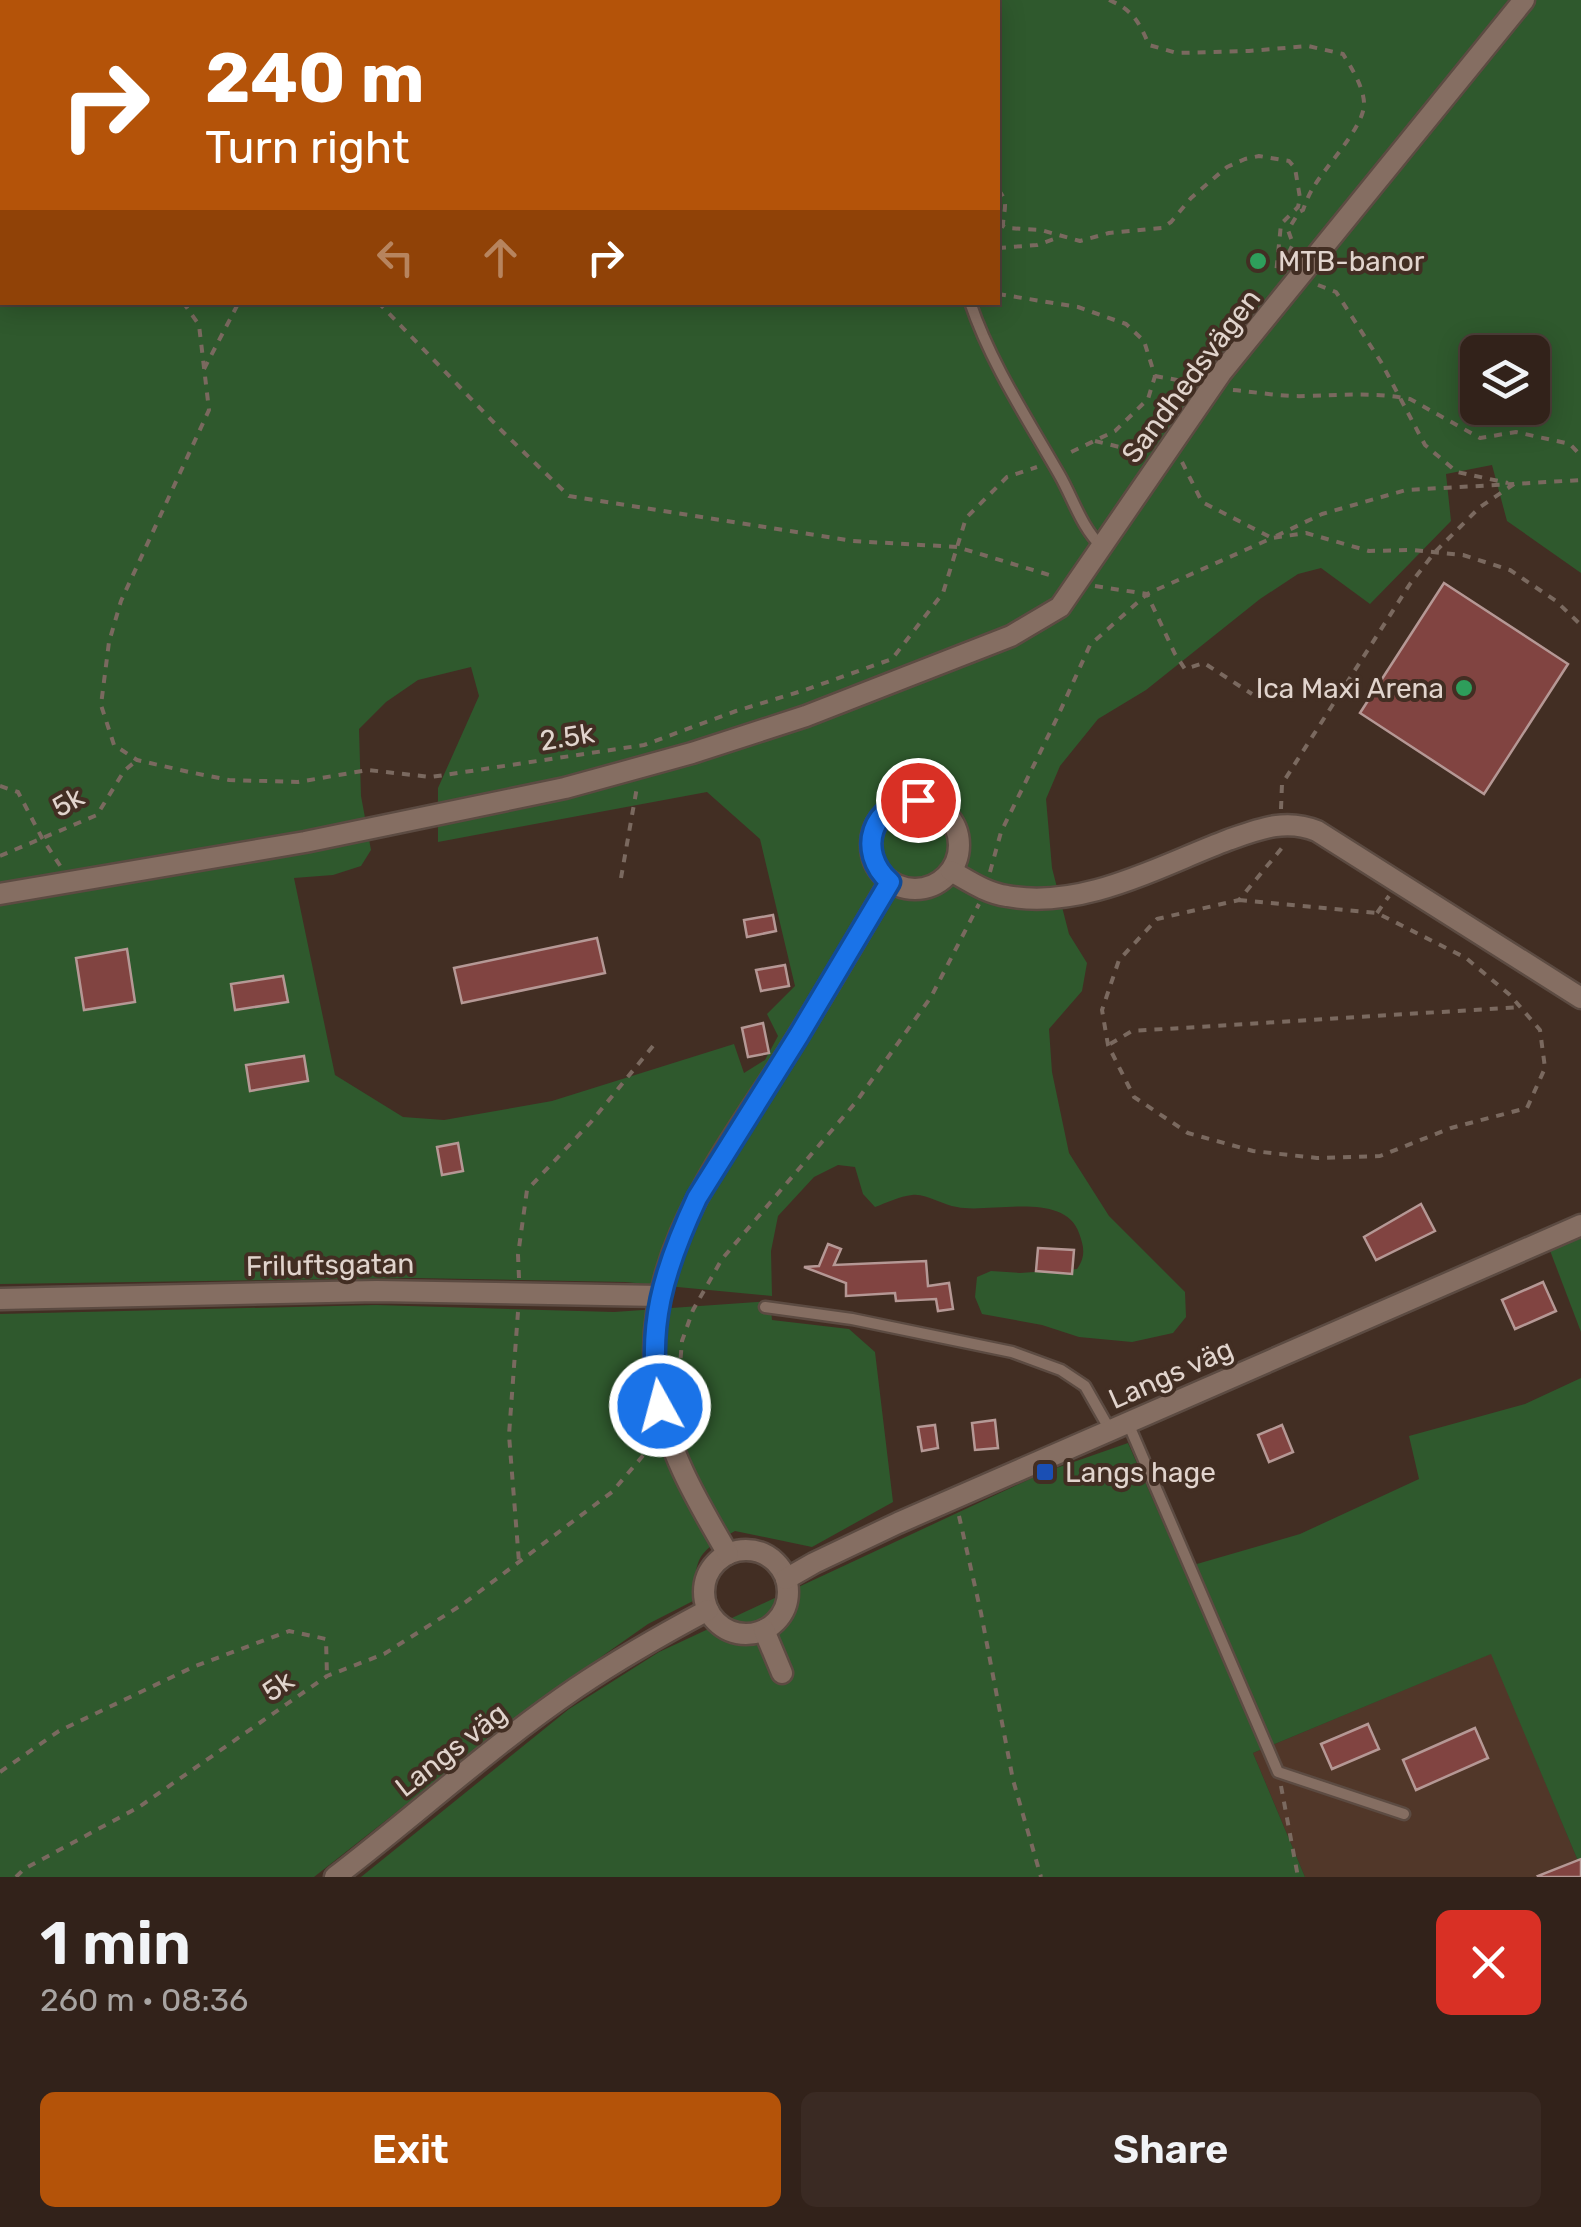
<!DOCTYPE html>
<meta charset="utf-8">
<style>
:root{--surface:#32221a;--page:#3a2a23;--text:#f1f3f6;--muted:#a8a4a2;--line:#4d3f39;--accent:#b45309}
body{margin:0;font-family:Rubik,sans-serif;background:var(--page);color:var(--text);height:100vh;display:flex;flex-direction:column;font-size:38px;white-space:nowrap}
*{box-sizing:border-box;margin:0}
p{font-size:32px;color:var(--muted)}
.icon{flex:none;width:55px;height:55px;fill:none;stroke:currentColor;stroke-width:2;stroke-linecap:round;stroke-linejoin:round}
.map{position:relative;height:1877px;overflow:hidden}
.drawer{display:flex;flex-direction:column;background:var(--surface);flex:1}
.drawer>*{flex:none}
.top-card{position:absolute;left:0px;top:0px;width:1000px;height:305px;box-shadow:0 5px 25px #0003,0 0 0 2px var(--line);background:#b45309;color:#fff;overflow:hidden}
.controls{position:absolute;left:1460px;top:335px;display:grid;gap:20px}
.controls a{display:grid;place-items:center;width:90px;height:90px;border-radius:15px;background:var(--surface);box-shadow:0 5px 25px #0003,0 0 0 2px var(--line);font-size:50px}
.pin{position:absolute;display:grid;place-items:center;width:85px;height:85px;color:#fff;margin:-42px;border:5px solid #fff;border-radius:50%;box-shadow:0 2px 10px #0007}
.me{position:absolute;width:110px;margin:-55px;rotate:353deg;stroke-linejoin:round;filter:drop-shadow(0 0 8px #0008)}
.turn{display:flex;align-items:center;gap:35px;height:210px;padding:0 40px;font-size:45px}
.turn .icon{width:130px;height:130px;stroke-width:2.5}
.turn b{display:block;font-size:70px;line-height:85px}
.lanes{display:flex;align-items:center;height:95px;padding:0 40px;background:#0003;justify-content:center;gap:50px;direction:ltr}
.lanes .off{opacity:.35}
.round{display:grid;place-items:center;flex:none;width:105px;height:105px;border-radius:15px;background:var(--page)}
.headline{display:flex;align-items:center;justify-content:space-between;height:170px;padding:0 40px}
h1{font-size:60px;font-weight:600;line-height:75px}
.primary-button{display:flex;gap:20px;margin-top:auto;padding:20px 40px}
.primary-button a{flex:1;height:115px;border-radius:15px;background:var(--accent);color:#fff;font-size:40px;font-weight:600;line-height:115px;text-align:center}
.primary-button a+a{background:var(--page);color:var(--text)}
.map>svg:first-child{display:block}
.built{fill:#513729}
.green{fill:#2f592d;fill-rule:evenodd}
.building{fill:#814441;stroke:#b59895;stroke-width:2.5}
.lines{fill:none;stroke-linecap:round;stroke-linejoin:round}
.lane-casing{stroke:#5c4b42;stroke-width:15}
.street-casing{stroke:#5c4b42;stroke-width:25}
.path{stroke:#7a695f;stroke-width:4;stroke-dasharray:8 8;stroke-linecap:butt}
.lane{stroke:#856e62;stroke-width:10}
.street{stroke:#856e62;stroke-width:20}
.route-casing{stroke:#114b97;stroke-width:25}
.route{stroke:#1a73e8;stroke-width:18}
.leisure-dot{fill:#2e9e5b;stroke:#422e23;stroke-width:4}
.transit-dot{fill:#1a4fb4;stroke:#422e23;stroke-width:4}
.labels{text-anchor:middle;dominant-baseline:central;stroke-width:8;stroke-linejoin:round;paint-order:stroke}
.poi-label{font-size:28px;fill:#e1d4cd;stroke:#422e23;text-anchor:start}
.street-label{font-size:28px;fill:#e1d4cd;stroke:#422e23}
</style>
<div class="map">
<svg width="1581" height="1877" viewBox="0 0 1581 1877">
<rect width="100%" height="100%" fill="#422e23"/>
<polygon class="built" points="1492,1653 1581,1868 1581,1877 1305,1877 1253,1753"/>
<g class="green">
<path d="M0,0H1581V573L1507,521L1492,465L1446,474L1451,521L1370,604L1321,568L1298,574L1260,599L1146,690L1098,719L1060,766L1046,799L1052,868L1069,934L1087,963L1082,991L1049,1029L1052,1072L1069,1153L1109,1216L1185,1292L1186,1317L1173,1333L1132,1342L1079,1337L1042,1325L982,1314L975,1297L977,1277L991,1271L1020,1273L1077,1269C1086,1256 1084,1247 1079,1233C1064,1190 989,1214 957,1207C942,1205 926,1193 912,1195C900,1196 886,1203 875,1207L863,1194L855,1167L838,1165L814,1177L778,1216L771,1251L772,1296L625,1282L415,1278L0,1284ZM2,2H998V302H2ZM1478,352H1532V408H1478ZM471,667L479,696L438,788V842L707,792L760,839L795,986L767,1014L778,1036L765,1060L744,1073L734,1044L552,1101L444,1120L403,1117L335,1075L294,878L333,875L361,866L371,850L361,796L359,729L386,702L418,680Z"/>
<polygon points="1581,1234 1581,1332 1549,1248"/>
<path d="M770,1301L772,1320L849,1329L875,1352L893,1502L812,1547L735,1531C695,1554 697,1556 693,1601L648,1624L534,1704L314,1877H0V1314L376,1305L614,1312Z"/>
<polygon points="1581,1378 1581,1868 1491,1654 1253,1753 1305,1877 361,1877 569,1709 659,1652 1045,1472 1128,1443 1183,1568 1300,1534 1419,1479 1409,1436 1525,1404"/>
</g>
<g class="building">
<polygon points="1444,583 1568,664 1484,794 1360,713"/>
<polygon points="773,915 776,931 747,937 744,920"/>
<polygon points="597,938 605,973 462,1003 454,968"/>
<polygon points="127,949 135,1002 84,1010 76,958"/>
<polygon points="785,965 789,986 761,991 756,970"/>
<polygon points="283,976 288,1002 235,1010 231,984"/>
<polygon points="763,1023 769,1053 748,1057 742,1028"/>
<polygon points="304,1056 308,1081 250,1091 246,1065"/>
<polygon points="458,1143 463,1171 442,1175 437,1147"/>
<polygon points="1421,1204 1435,1231 1376,1260 1364,1237"/>
<polygon points="828,1244 841,1249 834,1265 926,1261 928,1286 949,1283 953,1309 938,1311 936,1299 896,1301 895,1293 846,1296 846,1283 804,1267 819,1266"/>
<polygon points="1038,1248 1074,1250 1072,1274 1036,1271"/>
<polygon points="1543,1282 1556,1311 1515,1329 1502,1300"/>
<polygon points="995,1420 998,1448 975,1450 972,1423"/>
<polygon points="935,1425 938,1448 922,1451 918,1427"/>
<polygon points="1282,1425 1293,1452 1269,1462 1258,1435"/>
<polygon points="1368,1724 1379,1749 1332,1769 1321,1744"/>
<polygon points="1475,1728 1488,1758 1416,1790 1403,1760"/>
<polygon points="1581,1859 1581,1877 1539,1877 1538,1876"/>
</g>
<g class="lines">
<defs>
<g id="lane">
<polyline points="907,0 908,2"/>
<path d="M970,302C991,364 1027,418 1059,474C1073,498 1081,527 1102,547"/>
<polyline points="765,1307 852,1319 1012,1352 1061,1370 1085,1386 1110,1430"/>
<polyline points="1128,1423 1278,1772 1404,1814"/>
</g>
<g id="street">
<circle cx="915" cy="845" r="44"/>
<path d="M951,871C969,881 986,893 1007,896C1083,910 1159,866 1228,840C1259,829 1286,818 1317,831L1581,998"/>
<polyline points="0,894 305,842 565,788 692,753 806,716 1011,636 1060,607 1221,373 1524,0"/>
<polyline points="0,1299 377,1291 660,1296"/>
<circle cx="746" cy="1592" r="42"/>
<path d="M728,1554C697,1501 666,1449 657,1388C637,1263 722,1156 785,1057C821,999 856,940 890,881"/>
<polyline points="786,1579 814,1563 898,1523 1581,1225"/>
<polyline points="764,1630 782,1673"/>
<path d="M335,1877C416,1815 491,1746 576,1688C619,1659 663,1634 708,1610"/>
</g>
</defs>
<use href="#lane" class="lane-casing"/>
<use href="#street" class="street-casing"/>
<g class="path">
<polyline points="144,0 147,2"/>
<polyline points="352,0 355,2"/>
<path d="M1109,0C1133,10 1139,22 1149,45L1177,53L1249,51L1308,46L1343,54C1351,67 1365,89 1364,106C1362,129 1325,167 1313,188C1309,194 1306,202 1303,210L1299,212L1288,230L1293,244L1284,263"/>
<polyline points="45,2 49,0"/>
<polyline points="0,28 2,27"/>
<polyline points="0,119 2,122"/>
<path d="M998,190C1010,202 1003,211 1003,226L1006,228L1041,230L1080,241L1109,233L1162,228L1171,222L1191,198L1227,167L1245,159L1259,156L1289,161L1295,168L1300,198L1298,207L1281,224L1276,274"/>
<polyline points="998,248 1037,245 1060,237"/>
<polyline points="1318,285 1336,292 1381,362 1425,445 1457,472 1508,483"/>
<polyline points="998,294 1078,307 1126,324 1144,341 1155,376 1148,399 1115,431 1065,455"/>
<polyline points="183,302 199,325 209,410 121,601 109,642 101,705 114,745 137,760 189,772 229,780 298,782 368,770 431,777 644,745 736,711 805,690 892,659 943,593 966,518 1007,477 1037,467"/>
<polyline points="378,302 503,432 569,496 853,541 957,547 1056,577"/>
<polyline points="0,304 3,302"/>
<polyline points="204,369 239,302"/>
<polyline points="1155,376 1194,383"/>
<path d="M1233,390C1257,392 1282,397 1305,396C1343,395 1373,392 1410,399L1480,438L1516,432L1570,444L1581,456"/>
<polyline points="1095,441 1144,453"/>
<polyline points="1182,462 1202,502 1272,538 1322,514 1406,490 1514,484"/>
<polyline points="1095,586 1147,594 1175,654 1185,669 1204,663 1252,694"/>
<polyline points="0,786 18,792 42,838 61,867"/>
<polyline points="1281,809 1282,784 1410,584 1435,552 1480,507 1514,484 1581,480"/>
<polyline points="0,856 97,815 124,771 137,760"/>
<polyline points="990,872 1001,832 1057,718 1090,645 1147,594 1272,538 1306,533 1369,551 1412,550 1463,555 1510,570 1556,601 1581,625"/>
<polyline points="621,878 637,787"/>
<polyline points="1239,900 1377,913 1466,958 1510,995 1540,1030 1545,1068 1527,1108 1451,1128 1380,1156 1317,1158 1253,1151 1188,1133 1134,1097 1108,1045 1102,1010 1119,960 1157,919 1239,900 1286,843"/>
<polyline points="1377,913 1389,896"/>
<polyline points="1110,1044 1132,1031 1521,1007"/>
<polyline points="519,1278 518,1255 527,1190 591,1122 653,1046"/>
<polyline points="518,1312 509,1435 519,1562"/>
<polyline points="678,1390 682,1341 693,1310 722,1259 856,1102 931,997 979,904"/>
<polyline points="959,1516 981,1613 1013,1780 1041,1877"/>
<polyline points="0,1772 59,1731 193,1667 289,1631 326,1639 327,1676"/>
<polyline points="1281,1786 1298,1877"/>
<polyline points="16,1877 24,1869 139,1807 327,1676 384,1654 463,1604 612,1492 653,1444"/>
</g>
<use href="#lane" class="lane"/>
<use href="#street" class="street"/>
</g>
<g class="lines">
<defs>
<path id="route" d="M660,1406C645,1328 664,1269 697,1198L799,1035L890,882C855,851 872,802 918,800"/>
</defs>
<use href="#route" class="route-casing"/>
<use href="#route" class="route"/>
</g>
<g class="leisure-dot">
<circle cx="1258" cy="261" r="10"/>
<circle cx="1464" cy="688" r="10"/>
</g>
<rect class="transit-dot" x="1035" y="1462" width="20" height="20" rx="5"/>
<g class="labels">
<g class="poi-label">
<text x="1278" y="261">MTB-banor</text>
<text x="1444" y="688" text-anchor="end">Ica Maxi Arena</text>
<text x="1065" y="1472">Langs hage</text>
</g>
<g class="street-label">
<text transform="translate(1191 376) rotate(-53)">Sandhedsvägen</text>
<text transform="translate(567 737) rotate(-9)">2.5k</text>
<text transform="translate(68 802) rotate(-30)">5k</text>
<text transform="translate(330 1265) rotate(-1)">Friluftsgatan</text>
<text transform="translate(1171 1374) rotate(-24)">Langs väg</text>
<text transform="translate(278 1686) rotate(-35)">5k</text>
<text transform="translate(451 1750) rotate(-38)">Langs väg</text>
</g>
</g>
</svg>
<div class="controls">
<a><svg class="icon" aria-label="layers" viewBox="0 0 24 24"><path d="M12 4l9 5-9 5-9-5zM3 14l9 5 9-5"/></svg></a>
</div>
<div class="pin" style="left:918px;top:800px;background:#d93025"><svg class="icon" aria-label="arrive" viewBox="0 0 24 24"><path d="M6 21V4h12l-3 4 3 4H6"/></svg></div>
<svg class="me" style="left:660px;top:1406px" viewBox="-20 -20 40 40"><circle r="17" fill="#1a73e8" stroke="#fff" stroke-width="3"/><path d="M0-11L8 9 0 5-8 9z" fill="#fff"/></svg>
<div class="top-card">
<div class="turn"><svg class="icon" aria-label="right" viewBox="0 0 24 24"><path d="M7 20v-9h11M14 6l5 5-5 5"/></svg><div><b>240 m</b>Turn right</div></div>
<div class="lanes"><svg class="icon off" aria-label="left" viewBox="0 0 24 24"><path d="M17 20v-9H6M10 6l-5 5 5 5"/></svg><svg class="icon off" aria-label="ahead" viewBox="0 0 24 24"><path d="M12 20V5M6 11l6-6 6 6"/></svg><svg class="icon" aria-label="right" viewBox="0 0 24 24"><path d="M7 20v-9h11M14 6l5 5-5 5"/></svg></div>
</div>
</div>
<section class="drawer">
<div class="headline"><div><h1>1 min</h1><p>260 m · 08:36</p></div><a class="round" style="background:#d93025;color:#fff"><svg class="icon" aria-label="close" viewBox="0 0 24 24"><path d="M6 6l12 12M18 6L6 18"/></svg></a></div>
<div class="primary-button"><a>Exit</a><a>Share</a></div>
</section>
